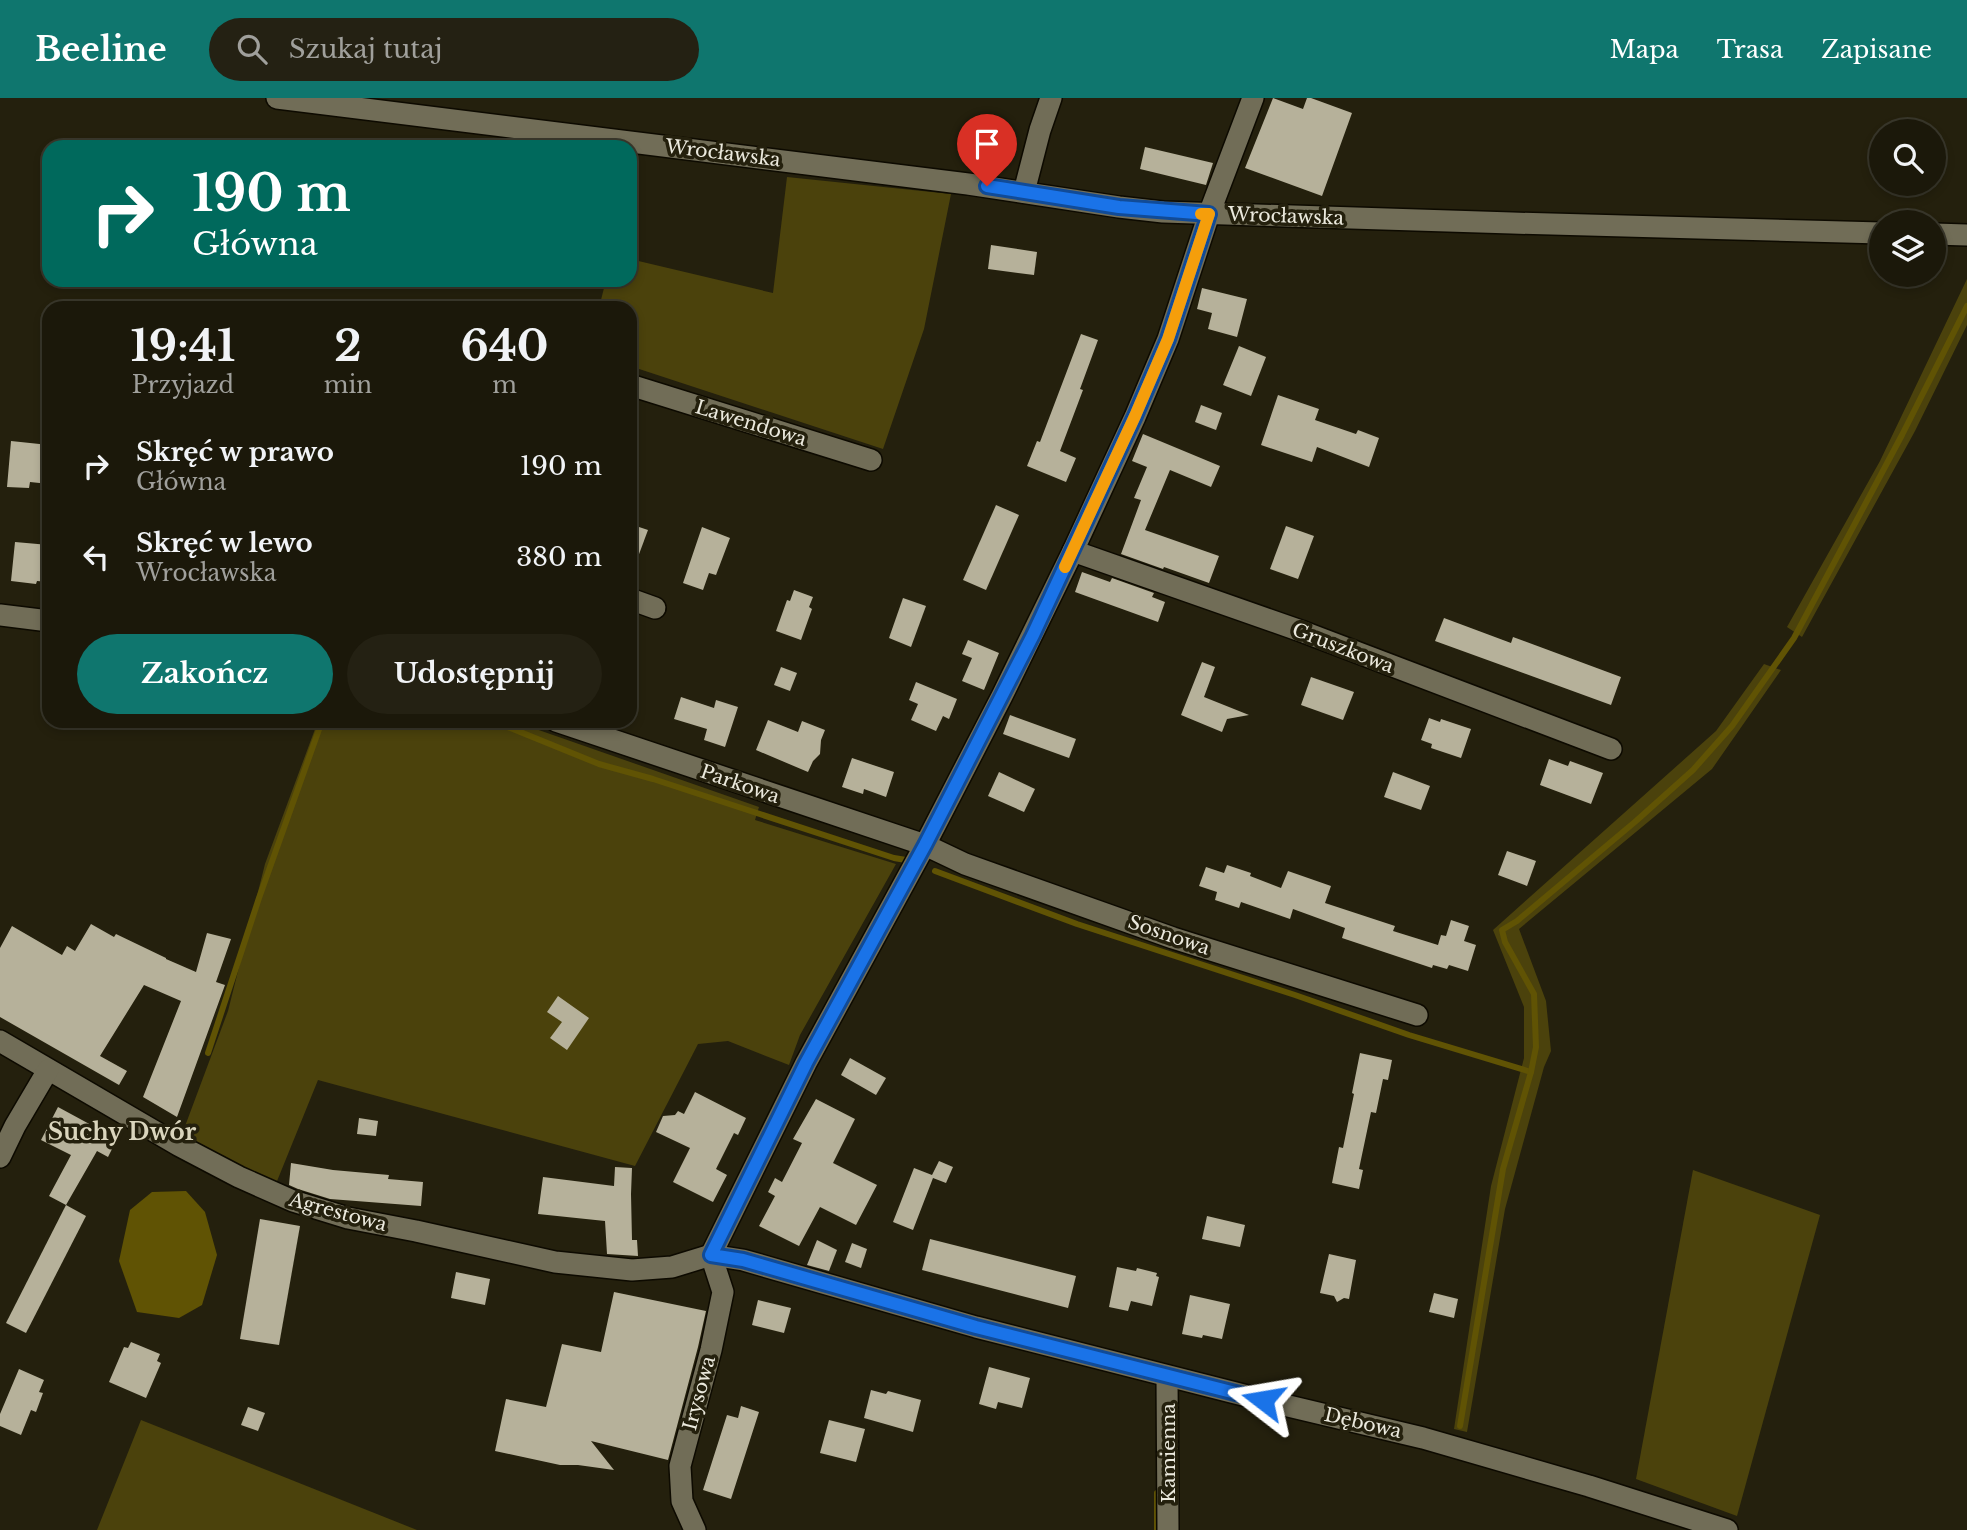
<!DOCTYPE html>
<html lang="pl">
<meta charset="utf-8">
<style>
:root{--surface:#1b180a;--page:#242113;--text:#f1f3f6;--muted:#a0a09c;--line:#39372b;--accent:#0f766e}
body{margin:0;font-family:"Libre Baskerville",serif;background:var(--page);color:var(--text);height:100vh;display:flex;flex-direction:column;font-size:26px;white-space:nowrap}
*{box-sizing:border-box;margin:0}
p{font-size:23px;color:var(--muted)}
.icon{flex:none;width:38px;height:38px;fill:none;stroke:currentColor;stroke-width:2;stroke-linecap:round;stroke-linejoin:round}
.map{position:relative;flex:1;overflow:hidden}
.drawer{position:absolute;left:42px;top:203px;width:595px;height:427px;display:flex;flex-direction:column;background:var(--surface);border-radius:21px;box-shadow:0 4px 10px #0003,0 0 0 2px var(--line)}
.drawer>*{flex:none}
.top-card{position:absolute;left:42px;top:42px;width:595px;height:147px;border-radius:21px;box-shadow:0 4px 10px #0003,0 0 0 2px var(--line);background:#00695c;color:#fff;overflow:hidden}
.tools{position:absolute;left:1869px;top:21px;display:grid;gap:14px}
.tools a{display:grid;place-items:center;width:77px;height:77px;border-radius:50%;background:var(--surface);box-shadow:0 4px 10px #0003,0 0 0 2px var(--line);font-size:35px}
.pin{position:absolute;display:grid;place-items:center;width:60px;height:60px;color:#fff;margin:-72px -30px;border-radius:50% 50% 50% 0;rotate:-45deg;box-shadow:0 0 7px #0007}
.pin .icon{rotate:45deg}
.me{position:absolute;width:77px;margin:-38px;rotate:284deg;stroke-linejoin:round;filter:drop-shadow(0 0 5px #0008)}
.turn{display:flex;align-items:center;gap:24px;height:147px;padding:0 35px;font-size:32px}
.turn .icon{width:91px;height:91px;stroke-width:2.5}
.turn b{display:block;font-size:49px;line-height:60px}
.eta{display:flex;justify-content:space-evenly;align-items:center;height:119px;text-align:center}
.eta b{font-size:42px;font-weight:800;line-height:49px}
.cta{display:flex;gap:14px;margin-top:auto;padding:14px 35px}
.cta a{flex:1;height:80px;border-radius:42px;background:var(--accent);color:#fff;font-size:28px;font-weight:800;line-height:80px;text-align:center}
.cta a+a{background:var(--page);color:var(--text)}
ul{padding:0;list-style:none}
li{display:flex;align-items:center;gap:21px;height:91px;padding:0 35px}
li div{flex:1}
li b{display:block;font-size:26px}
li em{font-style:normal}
header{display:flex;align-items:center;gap:42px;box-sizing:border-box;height:98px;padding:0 35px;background:var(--accent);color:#fff}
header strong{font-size:33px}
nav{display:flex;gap:38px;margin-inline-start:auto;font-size:24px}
.search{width:490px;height:63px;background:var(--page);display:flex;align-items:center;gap:18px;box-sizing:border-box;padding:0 24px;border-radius:38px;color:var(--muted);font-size:26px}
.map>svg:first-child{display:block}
.green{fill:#4b420c}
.water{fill:#605304}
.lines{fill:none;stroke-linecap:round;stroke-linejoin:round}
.stream{stroke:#605304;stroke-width:6}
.building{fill:#b6b19a}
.minor-casing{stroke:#0d0a00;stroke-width:24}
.minor{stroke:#716d57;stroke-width:21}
.route-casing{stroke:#114b97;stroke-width:18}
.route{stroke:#1a73e8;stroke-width:12}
.slow{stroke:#f59e0b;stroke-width:12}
.labels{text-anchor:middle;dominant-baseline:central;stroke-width:7;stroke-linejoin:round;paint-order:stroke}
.street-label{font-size:19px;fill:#ebe9dd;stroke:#24200d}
.quarter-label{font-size:23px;font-weight:bold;fill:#dad5bd;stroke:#24200d}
</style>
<header>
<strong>Beeline</strong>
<div class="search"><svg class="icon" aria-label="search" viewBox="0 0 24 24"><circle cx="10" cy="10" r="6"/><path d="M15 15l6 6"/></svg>Szukaj tutaj</div>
<nav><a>Mapa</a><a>Trasa</a><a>Zapisane</a></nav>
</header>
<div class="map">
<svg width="1967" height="1432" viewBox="0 0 1967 1432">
<rect width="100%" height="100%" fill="#24200d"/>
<g class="green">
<polygon points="787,79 951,96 924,231 883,351 630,268 630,210 599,210 606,182 630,182 630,161 773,195"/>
<polygon points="1967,181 1967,227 1915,333 1802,539 1787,529 1880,363"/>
<polygon points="1764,566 1781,572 1712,671 1519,831 1546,903 1551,953 1544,969 1505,1111 1467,1334 1454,1331 1491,1088 1524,960 1524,909 1493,832 1716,633"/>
<polygon points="318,623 513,623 759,709 755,722 896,766 800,937 789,967 728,943 698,946 635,1068 318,982 273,1093 178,1047 228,913 265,766"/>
<polygon points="1693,1072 1820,1117 1737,1418 1636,1381"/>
<polygon points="141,1322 417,1432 97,1432"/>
</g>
<polygon class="water" points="186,1093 205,1114 217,1157 202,1207 179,1220 137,1214 119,1163 130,1112 152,1094"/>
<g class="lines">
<g class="stream">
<polyline points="493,623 599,666 653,681 894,760 906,762"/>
<polyline points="935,773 1077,826 1295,897 1409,937 1531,974"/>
<polyline points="208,955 259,800 322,623"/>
<polyline points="1460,1328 1503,1071 1531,974 1536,949 1534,896 1505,844 1502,832 1517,823 1636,723 1693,672 1732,628 1794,540 1902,337 1967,208"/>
<polyline points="1157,1432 1157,1395"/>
</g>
</g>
<g class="building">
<polygon points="1273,0 1303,11 1307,0 1311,0 1352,15 1322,98 1245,70"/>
<polygon points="1145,49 1213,65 1206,87 1140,71"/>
<polygon points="991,147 1037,154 1034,177 988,171"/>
<polygon points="1202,190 1247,201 1237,239 1208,231 1212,215 1197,211"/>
<polygon points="1081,236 1098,242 1080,291 1083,292 1060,353 1076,360 1066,384 1027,368 1037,343 1040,344"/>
<polygon points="1239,248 1266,259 1251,298 1223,287"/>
<polygon points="1278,297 1319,311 1315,322 1356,336 1358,332 1379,340 1369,369 1317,349 1312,364 1261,347"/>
<polygon points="1201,307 1222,315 1216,332 1195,324"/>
<polygon points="1143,336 1220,368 1211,389 1170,372 1145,432 1219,458 1209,485 1164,469 1163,471 1121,456 1141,402 1134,400 1147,369 1132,363"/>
<polygon points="11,343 49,347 48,360 49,360 49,386 30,384 29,390 7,389"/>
<polygon points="996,407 1019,417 986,492 963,482"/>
<polygon points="630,426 648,432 632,475 630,474"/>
<polygon points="1286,428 1314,438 1298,481 1270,471"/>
<polygon points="702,429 730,440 716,477 709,475 703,492 683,485"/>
<polygon points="15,444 49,447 49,484 37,483 36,486 11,483"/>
<polygon points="1082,474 1110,484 1112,480 1154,495 1152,499 1165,504 1158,524 1075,494"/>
<polygon points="794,492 813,499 809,509 812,511 801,542 776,533 787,502 790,503"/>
<polygon points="903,500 926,508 911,549 889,540"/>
<polygon points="1444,520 1511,545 1513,539 1621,579 1611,607 1435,543"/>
<polygon points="968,542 999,555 984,592 962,583 972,560 962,556"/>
<polygon points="1202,564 1215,569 1204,599 1249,617 1227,621 1222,634 1181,617"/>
<polygon points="781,569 797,575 790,593 774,587"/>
<polygon points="1311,579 1354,594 1343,622 1301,607"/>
<polygon points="916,584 957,601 949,621 943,618 936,633 911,622 918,606 909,602"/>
<polygon points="681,599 714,610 716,602 738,609 725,649 704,642 707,631 674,621"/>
<polygon points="1010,617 1076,641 1069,660 1003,636"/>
<polygon points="1429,620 1440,624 1441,621 1471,631 1461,660 1431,650 1432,646 1421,642"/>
<polygon points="768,622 798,634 802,623 825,632 821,642 820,656 813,663 808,674 756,652"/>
<polygon points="852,660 894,674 886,699 864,691 863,696 842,689"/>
<polygon points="1549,661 1568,668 1570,663 1603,675 1591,706 1540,687"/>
<polygon points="999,674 1035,691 1024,714 988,698"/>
<polygon points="1393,674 1430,688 1421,712 1384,699"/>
<polygon points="1507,753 1536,763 1527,788 1498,777"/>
<polygon points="1227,767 1251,775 1250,778 1281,790 1288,773 1331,788 1325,805 1395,828 1393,833 1438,847 1441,837 1446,838 1451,822 1469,828 1464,843 1476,847 1468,873 1449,867 1447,871 1433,867 1432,870 1342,840 1345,830 1293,811 1290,821 1241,804 1239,810 1215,802 1217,794 1199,788 1206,769 1224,775"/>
<polygon points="91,826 114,839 116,836 166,860 166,861 196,874 207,835 231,841 216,884 225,887 177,1019 143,999 181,903 144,887 100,958 127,973 119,987 0,919 0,850 12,828 62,857 67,848 75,853"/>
<polygon points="558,898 589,920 567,952 550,940 562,924 547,914"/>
<polygon points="1360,955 1392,962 1388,982 1383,981 1376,1015 1371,1014 1359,1071 1363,1072 1359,1091 1332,1085 1339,1049 1343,1050 1354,996 1352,995"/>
<polygon points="850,960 886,980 876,997 841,977"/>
<polygon points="695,994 746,1020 738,1037 734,1035 716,1071 727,1077 713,1104 673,1084 690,1050 656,1034 663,1018 675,1017 678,1013 684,1016"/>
<polygon points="816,1001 855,1021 833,1065 877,1087 856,1127 820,1109 799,1148 759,1128 775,1098 768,1094 775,1080 782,1084 802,1045 793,1041"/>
<polygon points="58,1009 117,1041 108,1059 97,1053 66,1107 49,1098 71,1057 41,1042"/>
<polygon points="359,1020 378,1023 376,1038 357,1036"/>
<polygon points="939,1063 953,1069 946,1085 933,1080 913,1132 893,1124 914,1070 932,1077"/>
<polygon points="291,1065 333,1072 389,1077 388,1081 423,1084 421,1108 330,1101 298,1091 289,1087"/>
<polygon points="615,1069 632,1070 631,1096 632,1142 637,1142 638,1158 607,1156 605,1123 538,1116 543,1079 614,1088"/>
<polygon points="66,1107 86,1118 26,1235 6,1225"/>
<polygon points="1207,1118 1245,1127 1240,1149 1202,1141"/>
<polygon points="260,1121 300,1128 279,1247 240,1241"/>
<polygon points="930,1141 1076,1178 1068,1210 922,1172"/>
<polygon points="817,1142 837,1152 829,1173 807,1167"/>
<polygon points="852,1145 867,1151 861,1170 845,1164"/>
<polygon points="1329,1156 1356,1162 1349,1201 1344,1200 1337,1204 1334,1198 1320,1195"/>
<polygon points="1117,1169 1136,1173 1137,1170 1157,1175 1156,1178 1159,1179 1152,1208 1131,1203 1128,1213 1109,1209"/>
<polygon points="456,1174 490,1181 485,1207 451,1200"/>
<polygon points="614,1194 706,1213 698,1249 668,1362 591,1343 614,1372 578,1367 560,1367 495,1353 506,1301 546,1309 562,1246 601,1254"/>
<polygon points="1434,1195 1458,1201 1454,1220 1429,1214"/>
<polygon points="1190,1197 1230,1206 1222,1241 1203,1237 1202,1240 1182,1236"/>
<polygon points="758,1202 791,1210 784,1235 752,1227"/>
<polygon points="131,1244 160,1256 157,1263 161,1265 146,1300 109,1284 124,1249 128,1250"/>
<polygon points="989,1269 1030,1280 1022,1310 998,1304 996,1311 979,1306"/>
<polygon points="19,1271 44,1282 39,1294 43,1295 36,1314 31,1312 21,1337 0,1328 0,1316"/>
<polygon points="871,1292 886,1296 888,1293 921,1302 913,1334 864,1320"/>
<polygon points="741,1308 759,1314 731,1401 703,1392 727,1317 738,1320"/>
<polygon points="248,1309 265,1315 258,1333 241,1327"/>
<polygon points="829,1322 865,1331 856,1364 820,1355"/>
</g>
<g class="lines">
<defs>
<g id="minor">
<polyline points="277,0 968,86 1119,109 1163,114 1512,125 1881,135"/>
<polyline points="1024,94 1040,32 1051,0"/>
<polyline points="1934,136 1967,137"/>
<polyline points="630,287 871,362"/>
<polyline points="1073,453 1301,533 1611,651"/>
<polyline points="630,501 655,510"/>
<polyline points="0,517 49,523"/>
<polyline points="556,623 925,747 965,766 1173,840 1417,917"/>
<polyline points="0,943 178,1047 239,1079 293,1103 348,1120 416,1133 555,1164 632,1172 672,1169 711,1157 743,1162 976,1229 1263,1302 1423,1340 1589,1388 1727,1432"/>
<polyline points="0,1059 15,1028 48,972"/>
<polyline points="711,1157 806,965 925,747 1002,598 1073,453 1135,319 1168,241 1209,116 1253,0"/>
<polyline points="1167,1278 1168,1432"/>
<polyline points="695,1432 682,1403 680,1368 711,1252 723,1194 711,1157"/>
</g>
</defs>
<use href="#minor" class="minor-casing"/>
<use href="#minor" class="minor"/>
</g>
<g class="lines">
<defs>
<polyline id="route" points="987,88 1119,109 1209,116 1168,241 1135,318 1033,537 925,747 806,965 711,1157 743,1162 976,1229 1263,1302"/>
</defs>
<use href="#route" class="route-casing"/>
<use href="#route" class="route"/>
<polyline class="slow" points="1065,469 1135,318 1168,241 1209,116 1201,116"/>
</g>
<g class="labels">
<g class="street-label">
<text transform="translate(723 55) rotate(7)">Wrocławska</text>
<text transform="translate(1286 118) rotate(2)">Wrocławska</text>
<text transform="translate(751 325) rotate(17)">Lawendowa</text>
<text transform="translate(1343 550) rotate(21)">Gruszkowa</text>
<text transform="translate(740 686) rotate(19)">Parkowa</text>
<text transform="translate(1169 837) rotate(19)">Sosnowa</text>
<text transform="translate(338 1114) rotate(15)">Agrestowa</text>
<text transform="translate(699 1295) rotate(-75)">Irysowa</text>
<text transform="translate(1363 1325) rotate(13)">Dębowa</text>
<text transform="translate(1168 1355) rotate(-90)">Kamienna</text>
</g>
<g class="quarter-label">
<text x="122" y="1034">Suchy Dwór</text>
</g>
</g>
</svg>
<div class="tools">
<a><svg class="icon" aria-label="search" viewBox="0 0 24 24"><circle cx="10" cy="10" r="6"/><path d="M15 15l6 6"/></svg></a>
<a><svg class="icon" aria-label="layers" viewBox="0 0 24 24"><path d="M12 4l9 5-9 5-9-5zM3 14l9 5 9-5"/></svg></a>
</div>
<div class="pin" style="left:987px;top:88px;background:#d93025"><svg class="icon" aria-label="arrive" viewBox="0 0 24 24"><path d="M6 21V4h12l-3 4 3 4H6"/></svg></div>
<svg class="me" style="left:1263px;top:1302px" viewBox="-20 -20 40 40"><path d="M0-17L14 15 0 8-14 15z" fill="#1a73e8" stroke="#fff" stroke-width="4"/></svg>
<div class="top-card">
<div class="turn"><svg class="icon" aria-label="right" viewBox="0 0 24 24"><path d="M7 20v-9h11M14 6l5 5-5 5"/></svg><div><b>190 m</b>Główna</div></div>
</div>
<section class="drawer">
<div class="eta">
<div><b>19:41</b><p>Przyjazd</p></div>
<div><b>2</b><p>min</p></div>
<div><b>640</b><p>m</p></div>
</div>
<ul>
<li><svg class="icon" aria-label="right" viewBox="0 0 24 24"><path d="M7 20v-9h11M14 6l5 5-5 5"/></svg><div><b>Skręć w prawo</b><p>Główna</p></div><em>190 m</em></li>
<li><svg class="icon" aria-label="left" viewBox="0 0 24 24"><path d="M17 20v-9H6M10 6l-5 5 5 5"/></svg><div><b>Skręć w lewo</b><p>Wrocławska</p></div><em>380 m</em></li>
</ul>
<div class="cta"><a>Zakończ</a><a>Udostępnij</a></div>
</section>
</div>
